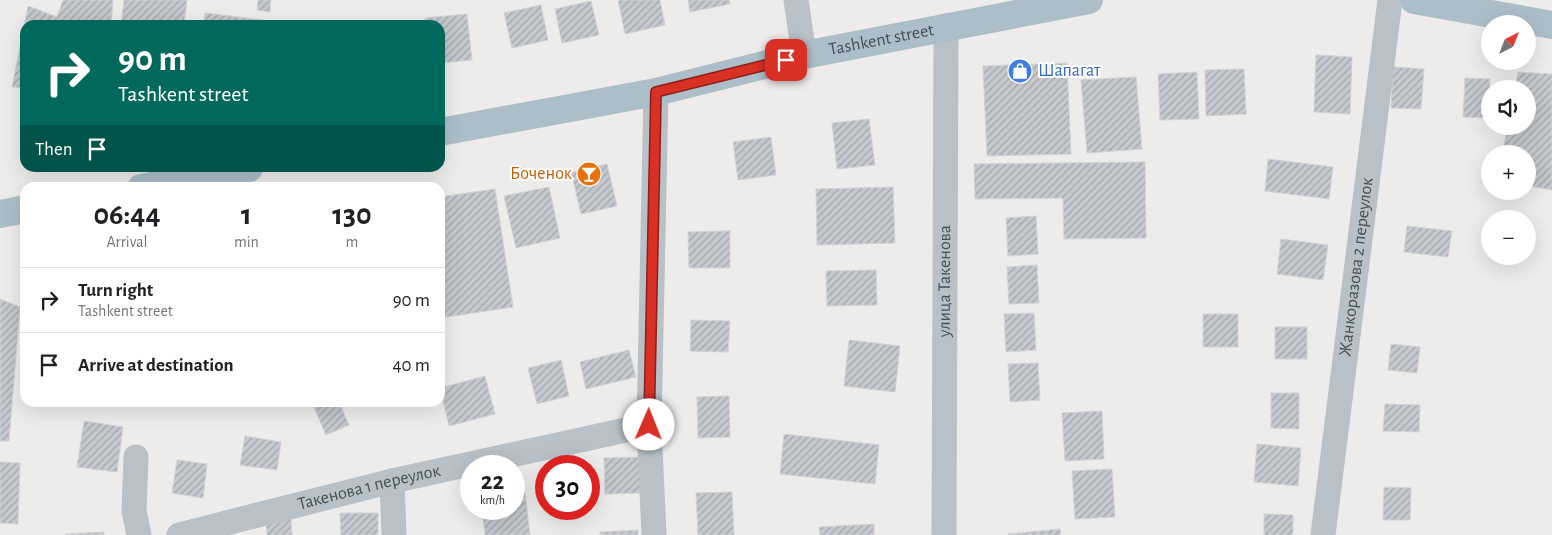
<!DOCTYPE html>
<meta charset="utf-8">
<style>
:root{--surface:#fff;--page:#f2f2f2;--text:#202124;--muted:#757577;--line:#e0e0e0}
body{margin:0;font-family:"Alegreya Sans",sans-serif;background:var(--page);color:var(--text);height:100vh;display:flex;flex-direction:column;font-size:19px;white-space:nowrap}
*{box-sizing:border-box;margin:0}
p{font-size:16px;color:var(--muted)}
.icon{flex:none;width:28px;height:28px;fill:none;stroke:currentColor;stroke-width:2;stroke-linecap:round;stroke-linejoin:round}
.map{position:relative;flex:1;overflow:hidden}
.panel{position:absolute;left:20px;top:182px;width:425px;height:225px;display:flex;flex-direction:column;background:var(--surface);border-radius:15px;box-shadow:0 5px 20px #0002}
.panel>*{flex:none}
.guide{position:absolute;left:20px;top:20px;width:425px;height:152px;border-radius:15px;box-shadow:0 5px 20px #0002;background:#00695c;color:#fff;overflow:hidden}
.needle{width:32px;rotate:42deg}
.fabs{position:absolute;left:1481px;top:15px;display:grid;gap:10px}
.fabs a{display:grid;place-items:center;width:55px;height:55px;border-radius:50%;background:var(--surface);box-shadow:0 5px 20px #0002;font-size:25px}
.speed{position:absolute;left:460px;top:455px;display:flex;gap:10px;font-size:25px;font-weight:700;text-align:center}
.speed>*{display:grid;place-content:center;width:65px;height:65px;border-radius:50%;background:var(--surface);box-shadow:0 5px 20px #0002;line-height:1}
.speed small{font-size:12px;font-weight:400}
.speed .limit{border:8px solid #d22;background:#fff;color:#111}
.pin{position:absolute;display:grid;place-items:center;width:42px;height:42px;color:#fff;margin:-21px;border-radius:10px;box-shadow:0 2px 8px #0006}
.me{position:absolute;width:55px;margin:-28px;rotate:1deg;stroke-linejoin:round;filter:drop-shadow(0 0 4px #0008)}
.turn{display:flex;align-items:center;gap:18px;height:105px;padding:0 15px;font-size:22px}
.turn .icon{width:65px;height:65px;stroke-width:2.5}
.turn b{display:block;font-size:35px;line-height:42px}
.then{display:flex;align-items:center;height:48px;padding:0 15px;background:#0003;gap:10px;font-size:19px}
.eta{display:flex;justify-content:space-evenly;align-items:center;height:85px;text-align:center}
.eta b{font-size:30px;font-weight:700;line-height:35px}
ul{padding:0;list-style:none}
li{display:flex;align-items:center;gap:15px;height:65px;padding:0 15px;border-top:1px solid var(--line)}
li div{flex:1}
li b{display:block;font-size:19px}
li em{font-style:normal}
.map>svg:first-child{display:block}
.building{fill:url(#building-hatch);stroke:#cfd2d6}
.lines{fill:none;stroke-linecap:round;stroke-linejoin:round}
.minor{stroke:#b7c1c7;stroke-width:25}
.major{stroke:#acbec8;stroke-width:28}
.route-casing{stroke:#8d1f18;stroke-width:12}
.route{stroke:#d93025;stroke-width:9}
.labels{text-anchor:middle;dominant-baseline:central;stroke-width:4;stroke-linejoin:round;paint-order:stroke}
.street-label{font-size:18px;fill:#455057;stroke:#fff}
.shop-label{font-size:18px;fill:#366cbe;stroke:#fff;text-anchor:start}
.food-label{font-size:18px;fill:#c56008;stroke:#fff;text-anchor:end}
</style>
<div class="map">
<svg width="1552" height="535" viewBox="0 0 1552 535">
<defs>
<pattern id="building-hatch" width="6" height="6" patternUnits="userSpaceOnUse" patternTransform="scale(1.25)"><rect width="6" height="6" fill="#c5c9ce"/><path d="M-1 1l2-2M0 6l6-6M5 7l2-2" fill="none" stroke="#a2a6aa"/></pattern>
</defs>
<rect width="100%" height="100%" fill="#eeebeb"/>
<g class="building">
<polygon points="63,0 113,0 111,25 25,25 25,88 12,87 28,6 57,17"/>
<polygon points="124,0 187,0 184,25 121,25"/>
<polygon points="258,0 271,0 270,12 257,10"/>
<polygon points="618,0 660,0 665,25 625,34"/>
<polygon points="688,0 729,0 730,4 690,12"/>
<polygon points="591,1 599,35 562,43 555,9"/>
<polygon points="541,5 548,40 512,48 504,13"/>
<polygon points="205,13 263,20 263,25 204,25"/>
<polygon points="467,14 472,60 440,63 440,25 426,25 425,18"/>
<polygon points="327,21 328,25 309,25"/>
<polygon points="1316,55 1352,57 1350,114 1314,112"/>
<polygon points="1067,63 1071,154 987,156 983,66"/>
<polygon points="1393,67 1424,69 1421,109 1391,108"/>
<polygon points="1244,69 1246,114 1206,116 1205,70"/>
<polygon points="1197,72 1199,119 1160,120 1158,74"/>
<polygon points="1518,72 1552,74 1552,190 1528,186 1528,154 1502,154 1508,126 1528,126 1528,89 1515,89"/>
<polygon points="1136,77 1142,149 1087,153 1081,80"/>
<polygon points="1465,78 1490,79 1488,118 1463,117"/>
<polygon points="869,119 875,165 837,169 832,123"/>
<polygon points="771,137 776,175 738,180 733,142"/>
<polygon points="1268,159 1333,167 1329,199 1265,191"/>
<polygon points="1145,162 1146,238 1064,239 1063,198 975,199 974,164"/>
<polygon points="607,164 617,206 581,214 571,172"/>
<polygon points="549,187 560,238 516,248 504,196"/>
<polygon points="893,187 895,243 817,245 816,189"/>
<polygon points="495,189 513,307 440,318 440,197"/>
<polygon points="1036,216 1038,254 1008,256 1006,218"/>
<polygon points="1407,226 1452,231 1448,257 1404,252"/>
<polygon points="730,231 730,268 689,268 688,232"/>
<polygon points="1281,239 1328,245 1323,280 1277,274"/>
<polygon points="1037,265 1039,303 1009,304 1007,267"/>
<polygon points="876,270 877,305 827,306 826,271"/>
<polygon points="0,299 20,307 9,441 0,441"/>
<polygon points="1034,313 1036,350 1006,352 1004,314"/>
<rect x="1203" y="314" width="35" height="33"/>
<polygon points="691,320 730,321 728,352 690,351"/>
<rect x="1275" y="327" width="32" height="32"/>
<polygon points="849,340 900,346 895,392 844,386"/>
<polygon points="1391,344 1420,347 1417,373 1388,370"/>
<polygon points="629,350 636,377 586,389 580,362"/>
<polygon points="561,360 569,396 537,404 528,368"/>
<polygon points="1038,363 1040,400 1010,402 1008,364"/>
<polygon points="485,376 495,414 449,426 440,388"/>
<polygon points="1271,393 1299,393 1299,429 1271,428"/>
<polygon points="729,396 730,437 698,438 697,397"/>
<polygon points="319,402 339,402 349,425 326,435 313,405"/>
<polygon points="1385,404 1420,405 1419,432 1383,431"/>
<polygon points="1102,411 1104,459 1065,461 1062,413"/>
<polygon points="84,421 123,427 117,472 77,467"/>
<polygon points="784,434 879,445 875,484 780,474"/>
<polygon points="245,436 281,442 277,470 240,465"/>
<polygon points="1257,444 1301,448 1298,486 1254,482"/>
<polygon points="642,457 643,493 605,494 604,458"/>
<polygon points="177,460 207,464 203,498 172,493"/>
<polygon points="0,462 20,463 18,524 0,523"/>
<polygon points="1112,469 1115,517 1075,519 1072,471"/>
<polygon points="1384,487 1411,488 1410,520 1383,520"/>
<polygon points="525,491 530,535 485,535 482,509 514,509 514,492"/>
<polygon points="732,492 734,535 698,535 696,493"/>
<polygon points="340,513 378,513 378,535 341,535"/>
<polygon points="1264,514 1293,515 1293,535 1264,535"/>
<polygon points="291,517 292,535 267,535 266,519"/>
<polygon points="874,524 874,535 820,535 819,527"/>
<polygon points="1060,529 1061,535 1008,535 1008,534"/>
<polygon points="638,530 638,535 600,535 600,532"/>
<polygon points="104,532 104,535 66,535 66,534"/>
</g>
<g class="lines">
<g class="minor">
<polyline points="796,0 804,55"/>
<polyline points="136,457 134,511 139,535"/>
<polyline points="392,481 394,535"/>
<path id="s1" d="M179,535L392,481L649,425"/>
<polyline points="654,535 649,425 656,92"/>
<path id="s2" d="M944,535L946,26"/>
<path id="s3" d="M1323,535L1390,0"/>
</g>
<g class="major">
<polyline points="1414,0 1552,25"/>
<path id="s4" d="M440,132L656,92L804,55L1089,0"/>
<polyline points="141,188 249,168"/>
<polyline points="0,214 25,209"/>
</g>
</g>
<g class="lines">
<defs>
<polyline id="route" points="649,425 656,92 786,60"/>
</defs>
<use href="#route" class="route-casing"/>
<use href="#route" class="route"/>
</g>
<defs>
<symbol id="shop-disc" viewBox="-11 -11 22 22"><circle r="9.5" fill="#3f7fe0" stroke="#fff"/><path d="M-5-2.5h2.3a2.7 3.5 0 0 1 5.4 0H5L5.5 6h-11ZM-1.5-2.5h3a1.5 2.3 0 0 0-3 0Z" fill="#fff"/></symbol>
<symbol id="bar-disc" viewBox="-11 -11 22 22"><circle r="9.5" fill="#e8710a" stroke="#fff"/><path d="M-6-5H6L.8 .8V4.5H3.5V6h-7V4.5H-.8V.8Z" fill="#fff"/></symbol>
</defs>
<g fill-rule="evenodd">
<use href="#shop-disc" x="1006" y="57" width="28" height="28"/>
<use href="#bar-disc" x="575" y="160" width="28" height="28"/>
</g>
<g class="labels">
<g class="street-label">
<text stroke="none"><textPath href="#s4" startOffset="451">Tashkent street</textPath></text>
<text stroke="none"><textPath href="#s3" startOffset="270">Жанкоразова 2 переулок</textPath></text>
<text stroke="none"><textPath href="#s2" startOffset="254">улица Такенова</textPath></text>
<text stroke="none"><textPath href="#s1" startOffset="196">Такенова 1 переулок</textPath></text>
</g>
<g class="shop-label">
<text x="1038" y="71">Шапагат</text>
</g>
<g class="food-label">
<text x="572" y="174">Боченок</text>
</g>
</g>
</svg>
<div class="fabs">
<a><svg class="needle" viewBox="-14 -14 28 28"><path d="M0-13l5 13h-10z" fill="#e53935"/><path d="M0 13l5-13h-10z" fill="#757577"/></svg></a>
<a><svg class="icon" aria-label="sound" viewBox="0 0 24 24"><path d="M4 9h4l5-4v14l-5-4H4zM17 9q2 3 0 6"/></svg></a>
<a>+</a>
<a>−</a>
</div>
<div class="speed"><div>22<small>km/h</small></div><div class="limit">30</div></div>
<div class="pin" style="left:786px;top:60px;background:#d93025"><svg class="icon" aria-label="arrive" viewBox="0 0 24 24"><path d="M6 21V4h12l-3 4 3 4H6"/></svg></div>
<svg class="me" style="left:649px;top:425px" viewBox="-20 -20 40 40"><circle r="19" fill="#fff"/><path d="M0-13L10 11 0 6-10 11z" fill="#d93025"/></svg>
<div class="guide">
<div class="turn"><svg class="icon" aria-label="right" viewBox="0 0 24 24"><path d="M7 20v-9h11M14 6l5 5-5 5"/></svg><div><b>90 m</b>Tashkent street</div></div>
<div class="then">Then<svg class="icon" aria-label="arrive" viewBox="0 0 24 24"><path d="M6 21V4h12l-3 4 3 4H6"/></svg></div>
</div>
<section class="panel">
<div class="eta">
<div><b>06:44</b><p>Arrival</p></div>
<div><b>1</b><p>min</p></div>
<div><b>130</b><p>m</p></div>
</div>
<ul>
<li><svg class="icon" aria-label="right" viewBox="0 0 24 24"><path d="M7 20v-9h11M14 6l5 5-5 5"/></svg><div><b>Turn right</b><p>Tashkent street</p></div><em>90 m</em></li>
<li><svg class="icon" aria-label="arrive" viewBox="0 0 24 24"><path d="M6 21V4h12l-3 4 3 4H6"/></svg><div><b>Arrive at destination</b></div><em>40 m</em></li>
</ul>
</section>
</div>
